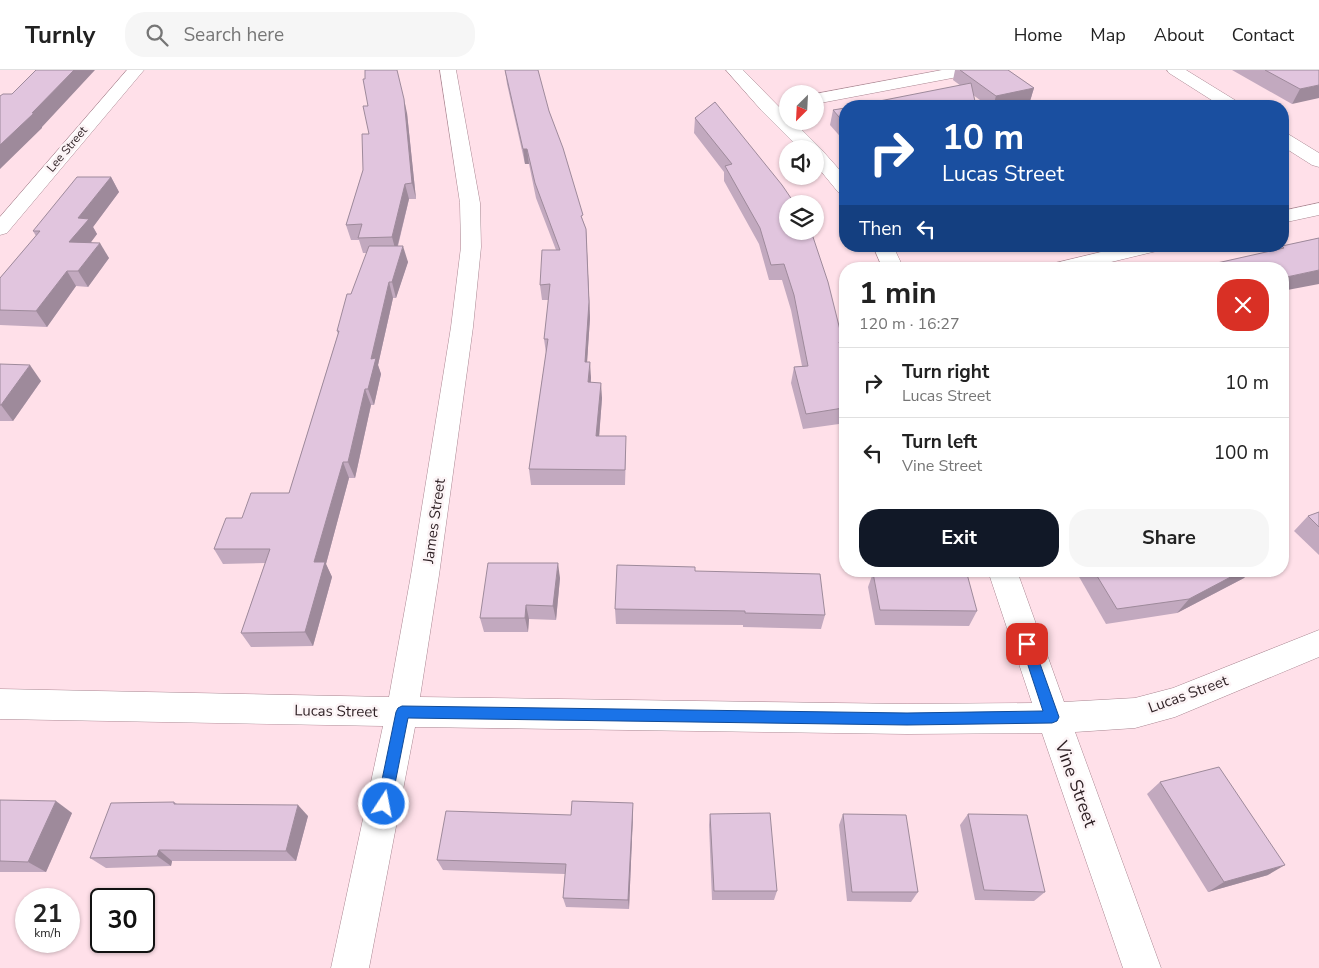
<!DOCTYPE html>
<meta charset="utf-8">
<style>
:root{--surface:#fff;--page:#f6f6f6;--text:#222;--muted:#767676;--line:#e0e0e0;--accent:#111827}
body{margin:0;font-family:"Nunito Sans",sans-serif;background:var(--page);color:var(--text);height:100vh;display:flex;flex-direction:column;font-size:19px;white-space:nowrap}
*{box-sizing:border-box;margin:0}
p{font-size:16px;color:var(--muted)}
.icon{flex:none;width:28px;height:28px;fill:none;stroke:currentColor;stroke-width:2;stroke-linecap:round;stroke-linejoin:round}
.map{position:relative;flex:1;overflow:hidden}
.sheet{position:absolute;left:839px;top:192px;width:450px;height:315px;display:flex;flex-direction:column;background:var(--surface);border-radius:20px;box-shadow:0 1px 4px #0004}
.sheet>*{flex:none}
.banner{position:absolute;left:839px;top:30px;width:450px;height:152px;border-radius:20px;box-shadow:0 1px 4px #0004;background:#1a4fa0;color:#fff;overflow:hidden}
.needle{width:32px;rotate:204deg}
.controls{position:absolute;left:779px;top:15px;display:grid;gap:10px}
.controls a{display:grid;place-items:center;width:45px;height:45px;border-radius:50%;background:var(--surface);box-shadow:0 1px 4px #0004;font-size:25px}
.speed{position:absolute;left:15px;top:818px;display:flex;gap:10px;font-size:25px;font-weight:700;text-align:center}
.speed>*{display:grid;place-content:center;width:65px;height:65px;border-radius:50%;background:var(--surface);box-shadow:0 1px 4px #0004;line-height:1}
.speed small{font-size:12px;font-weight:400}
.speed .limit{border:2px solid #111;border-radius:8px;background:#fff;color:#111}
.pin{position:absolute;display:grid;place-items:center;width:42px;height:42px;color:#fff;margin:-21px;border-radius:10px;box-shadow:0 2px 8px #0006}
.me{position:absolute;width:55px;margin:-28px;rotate:11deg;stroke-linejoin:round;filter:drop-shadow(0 0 4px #0008)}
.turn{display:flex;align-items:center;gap:18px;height:105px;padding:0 20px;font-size:22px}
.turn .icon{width:65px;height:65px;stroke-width:2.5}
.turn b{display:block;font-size:35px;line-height:42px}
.then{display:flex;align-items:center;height:48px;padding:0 20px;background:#0003;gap:10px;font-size:19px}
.round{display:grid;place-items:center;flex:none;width:52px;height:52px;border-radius:20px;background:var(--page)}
.head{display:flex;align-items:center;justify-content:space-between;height:85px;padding:0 20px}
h1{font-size:30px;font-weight:700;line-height:38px}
.cta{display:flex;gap:10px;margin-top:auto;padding:10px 20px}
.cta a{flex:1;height:58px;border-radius:20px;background:var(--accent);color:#fff;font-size:20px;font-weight:700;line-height:58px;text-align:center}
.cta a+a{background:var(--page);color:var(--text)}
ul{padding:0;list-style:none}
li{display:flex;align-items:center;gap:15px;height:70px;padding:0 20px;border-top:1px solid var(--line)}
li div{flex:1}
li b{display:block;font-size:19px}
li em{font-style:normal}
header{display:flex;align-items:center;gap:30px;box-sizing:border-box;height:70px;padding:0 25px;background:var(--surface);border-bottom:1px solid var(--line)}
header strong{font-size:24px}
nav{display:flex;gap:28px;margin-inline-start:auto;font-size:18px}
.search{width:350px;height:45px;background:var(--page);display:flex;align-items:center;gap:12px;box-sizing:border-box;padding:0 18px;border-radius:20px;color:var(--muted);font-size:19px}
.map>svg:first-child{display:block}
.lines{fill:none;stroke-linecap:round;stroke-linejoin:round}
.minor-casing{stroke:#aa8792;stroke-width:1}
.minor{fill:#fff;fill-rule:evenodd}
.wall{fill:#c2a9bf}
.shaded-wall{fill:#9e8a9b}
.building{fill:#e1c5de;stroke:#9e8a9b}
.route{fill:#1a73e8;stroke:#114b97}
.labels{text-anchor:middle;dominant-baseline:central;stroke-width:5;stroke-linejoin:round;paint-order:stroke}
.far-street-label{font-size:12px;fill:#2d1f23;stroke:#fcf4f6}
.street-label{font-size:15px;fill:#2d1f23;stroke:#fcf4f6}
.near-street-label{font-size:18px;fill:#2d1f23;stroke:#fcf4f6}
</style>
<header>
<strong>Turnly</strong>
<div class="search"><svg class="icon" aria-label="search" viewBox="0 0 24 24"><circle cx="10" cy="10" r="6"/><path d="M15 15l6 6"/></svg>Search here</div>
<nav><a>Home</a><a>Map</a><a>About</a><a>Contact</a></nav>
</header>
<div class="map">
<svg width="1319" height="898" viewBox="0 0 1319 898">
<rect width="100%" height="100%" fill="#ffe0e9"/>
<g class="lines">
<defs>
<g id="minor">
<polygon points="127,0 144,0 7,163 0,165 0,147"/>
<polygon points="440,0 456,0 480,133 481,177 473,257 439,505 420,627 907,634 1032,633 988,501 1017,501 1064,632 1135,628 1173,618 1319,560 1319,587 1175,647 1135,658 1075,662 1161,898 1123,898 1042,663 907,664 415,657 369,898 331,898 383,656 0,649 0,619 389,627 411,505 451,257 461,177 460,133"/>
<polygon points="726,0 743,0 788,46 788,51 793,51 821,79 845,106 845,124 838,122 815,94 815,79 800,79 762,41"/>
<polygon points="942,0 976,0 974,3 968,5 815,34 815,24"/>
<polygon points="1167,0 1186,0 1238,32 1240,36 1221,36 1169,3"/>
<polygon points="1282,63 1288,64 1319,83 1319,97 1312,95 1282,76"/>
<polygon points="1319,133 1319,145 1282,153 1282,141"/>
<polygon points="873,176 893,176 904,199 883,199"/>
<polygon points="1126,176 1164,176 1161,180 1082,199 1044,199 1047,195"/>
</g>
</defs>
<use href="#minor" class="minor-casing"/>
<use href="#minor" class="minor"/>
</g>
<g class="wall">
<polygon points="505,0 549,41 583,151 586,159 590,248 587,292 591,308 591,313 602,328 599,366 626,381 625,415 531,415 529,399 546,283 544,269 549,230 542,230 540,215 556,180 536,128 529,94 525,94 507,14"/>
<polygon points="955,0 1008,0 1034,18 1030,31 1006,36 988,36 953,10"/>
<polygon points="1232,0 1319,0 1292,34"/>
<polygon points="715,32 843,272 841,279 845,291 845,387 839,354 803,359 791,313 794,297 802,296 791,240 782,210 769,210 759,174 724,111 724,102 694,63 695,48"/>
<polygon points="368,36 407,43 416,129 409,129 398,176 408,192 396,228 393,228 378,295 381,304 374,335 371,335 355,408 349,408 326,494 332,507 313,576 251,577 241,563 265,493 223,494 214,479 242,448 289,423 338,264 337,261 367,183 363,183 359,170 351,170 346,155 363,100 369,64"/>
<polygon points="845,38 845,72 830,55 833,40"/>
<polygon points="111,107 119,122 93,157 97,164 91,172 109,188 88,217 76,216 47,257 0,255 0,208 36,166 33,161"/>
<polygon points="1319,168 1282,199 1214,199 1217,193 1281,179 1282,176"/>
<polygon points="0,294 41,311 13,351 0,351"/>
<polygon points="1319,442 1319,485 1294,461 1308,446"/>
<polygon points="695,501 825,545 821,559 743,557 743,555 616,554 615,539"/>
<polygon points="1081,501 1250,501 1244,508 1177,543 1106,554 1078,505"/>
<polygon points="873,503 977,541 969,556 875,555 868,517"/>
<polygon points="560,508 556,550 529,549 528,562 484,562 480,548"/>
<polygon points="1160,712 1268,805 1208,822 1147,724"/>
<polygon points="0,730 72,743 46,802 0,802"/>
<polygon points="174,732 177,734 308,746 296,791 172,791 171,796 106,798 90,788"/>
<polygon points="633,744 629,839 566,837 563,828 565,804 443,800 437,790 571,745"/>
<polygon points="710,744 777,821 774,830 712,830 709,755"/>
<polygon points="843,744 918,822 911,832 847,831 839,755"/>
<polygon points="968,744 1045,822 1034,831 975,830 960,755"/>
</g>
<g class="shaded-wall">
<polygon points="74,0 95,0 42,57 42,58 0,99 0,75"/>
<polygon points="1319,15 1319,28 1292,34 1300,19"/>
<polygon points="1034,18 1030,31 1006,36 993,36 996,26"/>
<polygon points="404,29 407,43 416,129 412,113"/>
<polygon points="523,79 527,79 529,94 525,94"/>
<polygon points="111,107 119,122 93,157 97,164 79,188 69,172 78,148"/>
<polygon points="405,114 409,129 396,182 392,167"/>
<polygon points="586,159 590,248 586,308 585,292"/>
<polygon points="100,173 109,188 88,217 78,201"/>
<polygon points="403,176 408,192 396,228 392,212"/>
<polygon points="1319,200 1319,214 1282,221 1282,208"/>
<polygon points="67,201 76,216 47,257 36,241"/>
<polygon points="389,212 393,228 378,295 381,304 374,335 368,319 371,289"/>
<polygon points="590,292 591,308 589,328 588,312"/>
<polygon points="30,295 41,311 13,351 1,335"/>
<polygon points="601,313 602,328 598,381 596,366"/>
<polygon points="365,319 371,335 355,408 348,392"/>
<polygon points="343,392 349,408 326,494 332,507 313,576 305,562 314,492"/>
<polygon points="558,493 560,508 556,550 553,536"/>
<polygon points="1242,501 1250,501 1244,508 1177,543 1189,529"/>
<polygon points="526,535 529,549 528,562 525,548"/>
<polygon points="56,731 72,743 46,802 28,792"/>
<polygon points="633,733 633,744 629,839 628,830"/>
<polygon points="298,735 308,746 296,791 286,781"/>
<polygon points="159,780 172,791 171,796 157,786"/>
<polygon points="1285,795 1268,805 1208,822 1224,812"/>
</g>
<g class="building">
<polygon points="36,0 74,0 32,43 34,43 0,75 0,26 3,24 12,24"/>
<polygon points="365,0 397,0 404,29 412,113 405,114 392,167 358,168 362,154 346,155 363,100 362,64 369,64 363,36 368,36 363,9 365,9"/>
<polygon points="505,0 538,0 549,41 563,78 583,145 581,146 586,159 589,232 585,292 590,292 588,312 601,313 596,366 626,366 625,400 529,399 548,269 544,269 550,214 540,215 542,180 560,180 535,113 527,79 523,79"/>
<polygon points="960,0 1008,0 1034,18 996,26"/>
<polygon points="1265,0 1319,0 1319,15 1300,19"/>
<polygon points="971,13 976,36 854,36"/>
<polygon points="715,32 782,115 795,134 788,134 788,161 811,161 828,212 843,272 839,272 845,291 845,351 843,338 806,344 794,297 808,296 794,225 784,194 771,195 760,158 725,96 732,94 695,48"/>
<polygon points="845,38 845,54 833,40"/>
<polygon points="77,107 111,107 78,148 89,149 69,172 100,173 78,201 67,201 36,241 0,240 0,208 40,161 33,161"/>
<polygon points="1319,168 1319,200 1282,208 1282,199 1225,199 1217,193 1284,178 1282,176"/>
<polygon points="369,176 403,176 392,212 389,212 371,289 376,288 368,319 365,319 348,392 343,392 314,492 325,492 305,562 241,563 270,479 214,479 226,448 242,448 251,423 289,423 339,261 337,261 347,224 351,224"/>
<polygon points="0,294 30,295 1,335 0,335"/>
<polygon points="1319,442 1319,457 1308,446"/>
<polygon points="488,493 558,493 553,536 526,535 525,548 480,548"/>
<polygon points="617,495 695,497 695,501 820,504 825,545 745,543 745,541 615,539"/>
<polygon points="1094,501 1242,501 1189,529 1117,539"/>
<polygon points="873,503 967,504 977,541 880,540"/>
<polygon points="1219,697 1285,795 1224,812 1160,712"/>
<polygon points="0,730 56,731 28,792 0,791"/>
<polygon points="572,731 633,733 628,830 563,828 566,794 437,790 446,741 571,745"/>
<polygon points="174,732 174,734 298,735 286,781 159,780 157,786 90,788 111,733"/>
<polygon points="770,743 777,821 714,821 710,744"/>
<polygon points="843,744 906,745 918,822 852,822"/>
<polygon points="968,744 1027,745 1045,822 984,820"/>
</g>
<polygon class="route" points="1027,568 1031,570 1033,574 1059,647 1057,651 1052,653 907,655 408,648 391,734 389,739 384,741 379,739 377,734 396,642 398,638 402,636 907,643 1043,641 1021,574 1022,570"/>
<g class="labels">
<g class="far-street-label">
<text transform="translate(67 79) rotate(-50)">Lee Street</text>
</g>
<g class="street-label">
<text transform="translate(434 451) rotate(-82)">James Street</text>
<text transform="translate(1188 624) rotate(-20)">Lucas Street</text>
<text transform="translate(336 641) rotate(1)">Lucas Street</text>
</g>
<g class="near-street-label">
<text transform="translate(1076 714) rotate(70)">Vine Street</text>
</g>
</g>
</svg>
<div class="controls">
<a><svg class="needle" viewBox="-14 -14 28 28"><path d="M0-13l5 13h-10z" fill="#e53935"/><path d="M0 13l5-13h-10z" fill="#767676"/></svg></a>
<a><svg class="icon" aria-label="sound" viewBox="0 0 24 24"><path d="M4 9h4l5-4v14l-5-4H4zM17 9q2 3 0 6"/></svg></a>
<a><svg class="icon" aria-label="layers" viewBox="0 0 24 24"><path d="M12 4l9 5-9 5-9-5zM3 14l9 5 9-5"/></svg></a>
</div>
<div class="speed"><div>21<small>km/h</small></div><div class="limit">30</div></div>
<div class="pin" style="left:1027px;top:574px;background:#d93025"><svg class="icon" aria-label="arrive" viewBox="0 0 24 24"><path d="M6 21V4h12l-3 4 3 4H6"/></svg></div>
<svg class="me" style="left:384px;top:734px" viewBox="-20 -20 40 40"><circle r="17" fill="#1a73e8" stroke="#fff" stroke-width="3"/><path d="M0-11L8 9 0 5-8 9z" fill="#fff"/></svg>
<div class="banner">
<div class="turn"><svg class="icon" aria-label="right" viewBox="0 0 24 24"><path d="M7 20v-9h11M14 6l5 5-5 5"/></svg><div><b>10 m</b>Lucas Street</div></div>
<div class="then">Then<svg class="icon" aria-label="left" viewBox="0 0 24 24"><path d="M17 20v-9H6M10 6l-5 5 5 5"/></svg></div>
</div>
<section class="sheet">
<div class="head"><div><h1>1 min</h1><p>120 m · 16:27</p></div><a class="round" style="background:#d93025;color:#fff"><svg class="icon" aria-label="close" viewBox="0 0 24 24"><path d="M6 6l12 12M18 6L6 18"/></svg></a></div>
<ul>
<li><svg class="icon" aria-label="right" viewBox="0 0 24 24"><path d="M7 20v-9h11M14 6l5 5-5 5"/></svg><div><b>Turn right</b><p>Lucas Street</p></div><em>10 m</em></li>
<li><svg class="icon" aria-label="left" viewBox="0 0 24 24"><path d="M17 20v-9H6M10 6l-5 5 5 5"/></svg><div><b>Turn left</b><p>Vine Street</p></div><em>100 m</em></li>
</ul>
<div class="cta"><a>Exit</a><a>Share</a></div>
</section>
</div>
